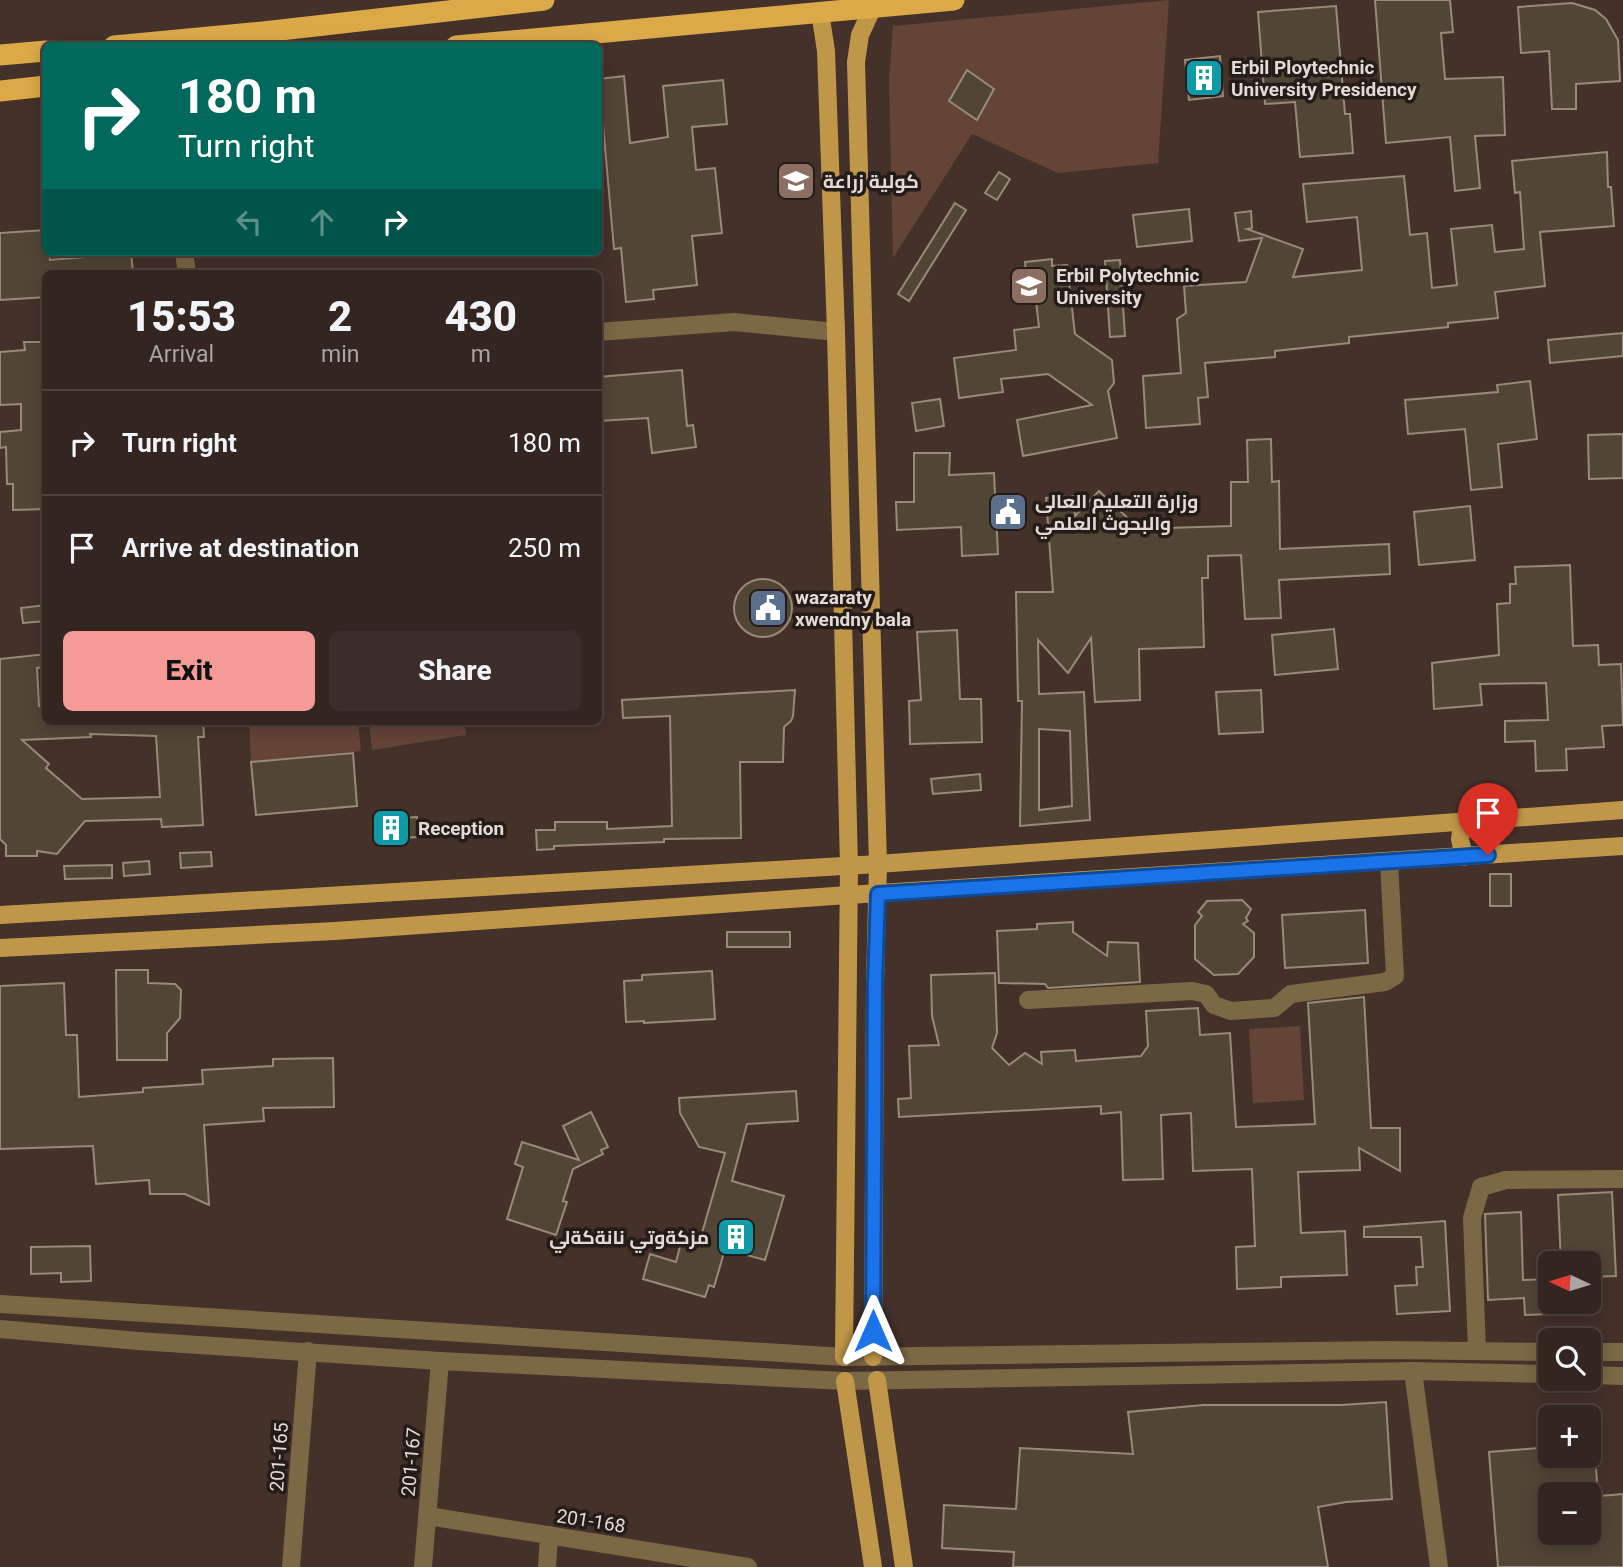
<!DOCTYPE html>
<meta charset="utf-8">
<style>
:root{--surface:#332520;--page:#3b2d29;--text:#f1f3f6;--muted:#a9a5a5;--line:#4e423e;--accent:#f59b97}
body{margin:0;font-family:Roboto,Cairo,sans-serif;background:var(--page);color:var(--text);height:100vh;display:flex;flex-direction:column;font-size:26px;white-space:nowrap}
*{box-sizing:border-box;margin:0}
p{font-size:23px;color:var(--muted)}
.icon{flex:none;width:38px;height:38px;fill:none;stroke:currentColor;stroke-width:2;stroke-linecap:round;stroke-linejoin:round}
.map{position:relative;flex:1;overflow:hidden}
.details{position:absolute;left:42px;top:270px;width:560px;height:455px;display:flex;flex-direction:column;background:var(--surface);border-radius:10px;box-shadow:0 4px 18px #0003,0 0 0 2px var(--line)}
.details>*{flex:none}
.hud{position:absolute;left:42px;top:42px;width:560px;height:214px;border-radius:10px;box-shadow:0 4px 18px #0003,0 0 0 2px var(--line);background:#00695c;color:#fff;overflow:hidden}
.needle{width:46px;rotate:274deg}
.controls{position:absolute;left:1538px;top:1251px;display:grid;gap:14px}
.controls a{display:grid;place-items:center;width:63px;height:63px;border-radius:10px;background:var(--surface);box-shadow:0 4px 18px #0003,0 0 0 2px var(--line);font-size:35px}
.pin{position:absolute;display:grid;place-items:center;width:60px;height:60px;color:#fff;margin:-72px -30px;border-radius:50% 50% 50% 0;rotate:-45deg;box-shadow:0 0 7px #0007}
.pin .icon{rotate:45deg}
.me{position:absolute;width:77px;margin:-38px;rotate:0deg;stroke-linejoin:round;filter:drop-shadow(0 0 5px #0008)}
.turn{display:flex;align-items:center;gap:24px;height:147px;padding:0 21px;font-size:32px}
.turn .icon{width:91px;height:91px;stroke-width:2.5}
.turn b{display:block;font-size:49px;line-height:60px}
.lanes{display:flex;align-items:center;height:66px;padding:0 21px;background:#0003;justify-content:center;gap:35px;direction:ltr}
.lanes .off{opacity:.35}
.eta{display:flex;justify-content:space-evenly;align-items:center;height:119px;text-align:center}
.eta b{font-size:42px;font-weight:800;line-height:49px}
.cta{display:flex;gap:14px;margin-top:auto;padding:14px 21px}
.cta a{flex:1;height:80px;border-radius:10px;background:var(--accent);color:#111;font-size:28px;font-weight:800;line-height:80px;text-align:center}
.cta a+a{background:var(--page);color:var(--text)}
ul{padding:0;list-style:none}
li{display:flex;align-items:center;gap:21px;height:105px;padding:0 21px;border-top:2px solid var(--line)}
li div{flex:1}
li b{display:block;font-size:26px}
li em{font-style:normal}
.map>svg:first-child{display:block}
.green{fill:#644437}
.building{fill:#514636;stroke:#978a78;stroke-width:2;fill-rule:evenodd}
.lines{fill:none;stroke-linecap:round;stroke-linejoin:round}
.minor{stroke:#7c6844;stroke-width:18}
.major{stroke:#c09748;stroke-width:18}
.highway{stroke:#dba948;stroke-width:21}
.route-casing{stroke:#114b97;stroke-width:18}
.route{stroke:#1a73e8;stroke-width:12}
.labels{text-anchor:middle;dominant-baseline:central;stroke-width:7;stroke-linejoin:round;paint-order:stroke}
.poi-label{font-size:19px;font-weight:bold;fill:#e5d9d4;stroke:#241c18;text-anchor:start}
.street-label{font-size:19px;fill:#e5d9d4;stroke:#241c18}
</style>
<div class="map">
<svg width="1623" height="1567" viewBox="0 0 1623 1567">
<rect width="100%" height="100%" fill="#44312a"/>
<g class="green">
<polygon points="1169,0 1158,163 1058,173 972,134 893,258 889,80 893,26"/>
<polygon points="249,721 358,721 361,751 251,762"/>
<polygon points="369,721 464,721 466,735 372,750"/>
<polygon points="1300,1026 1304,1100 1253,1103 1249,1029"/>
</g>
<g class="building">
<polygon points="1375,0 1450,0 1453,32 1441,33 1445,79 1503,77 1505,135 1475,136 1480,188 1455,191 1450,137 1386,143"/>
<polygon points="1572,3 1595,10 1606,19 1618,40 1620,81 1576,84 1576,109 1552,109 1549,51 1521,53 1518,7"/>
<polygon points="1336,6 1345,114 1350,114 1353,153 1300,157 1295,102 1265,104 1258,12"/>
<polygon points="1220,56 1223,96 1189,100 1185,60"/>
<polygon points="967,70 994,89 977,120 949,101"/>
<polygon points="624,76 630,143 668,137 663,86 723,80 727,124 692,127 696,170 715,168 722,233 692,236 697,285 653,290 654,299 626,302 621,248 614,249 599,79"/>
<polygon points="1607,152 1608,187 1611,187 1614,226 1540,232 1545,286 1495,292 1498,318 1448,323 1448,327 1349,337 1349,343 1275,351 1275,357 1205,363 1208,397 1198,398 1200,424 1146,428 1143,376 1181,373 1177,319 1186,313 1184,286 1246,282 1262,238 1239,241 1235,213 1251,211 1252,228 1247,229 1303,249 1293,277 1362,270 1357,217 1307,222 1303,184 1404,176 1410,235 1427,233 1432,288 1457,285 1451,229 1492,225 1495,252 1524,249 1520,192 1515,193 1512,161"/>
<polygon points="999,172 1010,179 997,200 985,193"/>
<polygon points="955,203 966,210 909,301 898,294"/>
<polygon points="1189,209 1192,241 1137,247 1133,215"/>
<polygon points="46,230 46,252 49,252 50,260 85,257 84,252 131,252 133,273 46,273 46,297 0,300 0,233"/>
<polygon points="1052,259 1052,266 1067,265 1075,334 1112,360 1114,383 1108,391 1117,438 1023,456 1017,420 1092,405 1048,374 1001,379 1003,392 959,398 954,358 1016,350 1014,330 1039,327 1034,285 1027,286 1025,262"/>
<polygon points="1120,260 1125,336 1110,337 1105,261"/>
<polygon points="1623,333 1623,356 1550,363 1548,340"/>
<polygon points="24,342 46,342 46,509 13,510 13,484 7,484 6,447 0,448 0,432 21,430 21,404 0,405 0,352 25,350"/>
<polygon points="682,370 687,426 693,425 696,447 652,453 648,418 598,421 598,377"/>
<polygon points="1530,381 1537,439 1498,444 1502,487 1471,490 1465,429 1408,434 1405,400 1498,392 1497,385"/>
<polygon points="940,399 944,426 916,431 912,403"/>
<polygon points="1623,434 1623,478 1589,479 1588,435"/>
<path d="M1271,439L1272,482L1279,481L1280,549L1389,544L1390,574L1279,580L1281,618L1245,619L1241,555L1208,556V578H1202L1204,647L1139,649L1140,700L1095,702L1091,638L1068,673L1038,640L1039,694L1084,692L1090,820L1020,826L1022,701H1018L1016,592H1053L1046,498L1074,496L1075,516L1099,491L1134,524V529L1231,526V482H1248L1247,440ZM1039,729L1070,731L1072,806L1039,810Z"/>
<polygon points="914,453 950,453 949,475 994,473 998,554 962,556 961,527 897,530 896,502 914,502"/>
<polygon points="1470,506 1475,560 1419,565 1414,512"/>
<polygon points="1570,565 1573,646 1598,645 1599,665 1621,664 1623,725 1602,726 1604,747 1566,749 1567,770 1536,771 1535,741 1505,742 1505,721 1548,720 1546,683 1480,684 1482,705 1434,709 1432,663 1499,655 1497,604 1510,603 1510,584 1516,584 1515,567"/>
<circle cx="763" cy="608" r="29"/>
<polygon points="46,605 46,621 23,623 21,608"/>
<polygon points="1334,629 1338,669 1275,675 1272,635"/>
<polygon points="957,630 960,699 981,699 982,742 910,744 909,701 921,700 917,632"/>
<path d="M46,654V667L37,668L39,706L46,705V721H203L204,737H198L203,825L162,827L161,819L85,821L57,854L37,851V856H6V845L0,839V659ZM90,734L156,736L160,797L82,799L46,768L49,764L22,740L91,737Z"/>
<polygon points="795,690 793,716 791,721 784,727 783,762 740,762 741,838 664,839 664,842 554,846 554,849 537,850 536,830 555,830 555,822 607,822 607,829 672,826 670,716 623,718 622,700"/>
<polygon points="1261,690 1263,732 1219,734 1216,692"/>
<polygon points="353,753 357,806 256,815 251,762"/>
<polygon points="980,774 981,790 933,794 931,779"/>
<polygon points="417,817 418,837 383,839 382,819"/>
<polygon points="211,852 212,866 181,868 180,853"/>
<polygon points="149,861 150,874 124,876 123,863"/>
<polygon points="112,865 112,878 65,879 64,866"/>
<rect x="1490" y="874" width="21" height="32"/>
<polygon points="1242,900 1251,909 1246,918 1248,921 1243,924 1254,933 1254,957 1238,974 1214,975 1195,959 1195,925 1202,916 1198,912 1207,901"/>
<polygon points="1365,910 1368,963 1285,968 1282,915"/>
<polygon points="1073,922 1073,932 1107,956 1108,942 1138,943 1140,982 1048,988 1045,984 999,983 997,931 1037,929 1037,924"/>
<rect x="727" y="932" width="63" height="15"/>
<polygon points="116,970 148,970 148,983 175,984 181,990 180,1018 167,1033 167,1060 117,1060"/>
<polygon points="712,971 715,1019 644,1023 644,1021 626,1022 624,981 642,980 642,975"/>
<polygon points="995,973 997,1033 992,1048 1009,1065 1025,1053 1042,1064 1041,1052 1075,1050 1076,1061 1141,1056 1148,1046 1146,1011 1198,1008 1200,1035 1230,1033 1236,1127 1315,1124 1308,1003 1364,997 1371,1128 1400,1128 1400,1171 1359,1148 1360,1170 1298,1172 1301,1233 1345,1231 1347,1275 1281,1277 1281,1287 1237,1289 1236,1247 1255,1246 1252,1169 1193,1171 1191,1113 1161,1115 1163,1179 1123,1180 1121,1112 1101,1114 1101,1106 899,1117 898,1099 911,1098 909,1046 939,1045 932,1016 931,975"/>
<polygon points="64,983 66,1035 77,1035 79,1097 143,1092 143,1088 203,1084 202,1070 273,1066 273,1059 333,1058 334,1107 263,1108 264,1121 204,1125 209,1205 185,1194 150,1194 149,1180 96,1184 93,1146 0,1149 0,986"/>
<polygon points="796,1091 798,1121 747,1124 732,1181 784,1196 765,1260 725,1249 714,1287 709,1285 705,1297 643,1279 650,1254 676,1262 683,1235 700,1240 725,1153 699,1147 680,1113 679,1098"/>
<polygon points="591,1112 608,1147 601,1150 603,1154 573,1169 563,1201 567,1202 556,1235 507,1219 523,1167 515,1164 522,1142 579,1160 563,1126"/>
<polygon points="1612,1192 1616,1276 1589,1277 1589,1264 1561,1264 1558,1195"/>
<polygon points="1521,1212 1523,1280 1550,1279 1550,1314 1525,1315 1524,1298 1488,1300 1485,1214"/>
<polygon points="1445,1221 1450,1311 1397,1314 1395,1286 1417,1285 1416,1267 1423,1267 1421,1237 1364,1237 1364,1227"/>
<polygon points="90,1246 91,1281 61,1282 61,1273 31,1274 31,1247"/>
<polygon points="1386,1402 1392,1499 1346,1502 1318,1507 1328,1567 1013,1567 1014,1552 942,1548 944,1505 1016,1509 1020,1448 1133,1454 1128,1412 1203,1405 1341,1405"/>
<polygon points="1550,1447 1550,1456 1595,1456 1598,1494 1550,1494 1550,1533 1589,1533 1589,1497 1623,1494 1623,1567 1498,1567 1489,1452"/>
</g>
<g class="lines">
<g class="minor">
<polyline points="184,252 187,273"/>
<polyline points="598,332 734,322 836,332"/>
<polyline points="1028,1000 1192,991 1206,994 1214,1005 1231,1011 1274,1008 1291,994 1385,982 1395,976 1389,862"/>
<polyline points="0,1304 844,1357 1387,1350 1550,1352"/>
<polyline points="0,1329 138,1341 440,1361 845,1381 1413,1371 1550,1374"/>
<polyline points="1477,1351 1472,1218 1481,1187 1506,1180 1623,1179"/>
<polyline points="1589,1352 1623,1352"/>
<polyline points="1413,1371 1439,1567"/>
<polyline points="1589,1375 1623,1376"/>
<polyline points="428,1516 748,1567"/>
<polyline points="291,1567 308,1351"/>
<polyline points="423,1567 440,1361"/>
<polyline points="547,1567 549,1535"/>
</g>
<g class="major">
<polyline points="872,9 860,35 856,62 878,864 875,983 873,1357"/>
<polyline points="820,12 826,51 836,332 849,866 844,1357"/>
<polyline points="1463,820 1460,839 1464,857"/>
<polyline points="0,915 878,864 1623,810"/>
<polyline points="0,948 335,931 848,895 1623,846"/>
<polyline points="877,1380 904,1567"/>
<polyline points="845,1381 873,1567"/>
</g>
<g class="highway">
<polyline points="114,46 263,32 544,0"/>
<polyline points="456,46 954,0"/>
<polyline points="0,55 46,51"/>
<polyline points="0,91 46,86"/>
</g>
</g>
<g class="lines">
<defs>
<polyline id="route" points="873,1331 875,983 878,894 1488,855"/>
</defs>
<use href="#route" class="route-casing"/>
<use href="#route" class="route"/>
</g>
<defs>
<symbol id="building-square" viewBox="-11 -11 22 22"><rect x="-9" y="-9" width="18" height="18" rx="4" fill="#0f9aa8" stroke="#241c18"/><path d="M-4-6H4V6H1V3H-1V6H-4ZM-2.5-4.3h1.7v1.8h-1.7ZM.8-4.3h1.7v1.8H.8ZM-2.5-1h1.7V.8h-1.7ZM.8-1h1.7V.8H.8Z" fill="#fff"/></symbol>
<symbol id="university-square" viewBox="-11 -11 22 22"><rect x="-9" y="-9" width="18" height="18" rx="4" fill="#8d6e63" stroke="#241c18"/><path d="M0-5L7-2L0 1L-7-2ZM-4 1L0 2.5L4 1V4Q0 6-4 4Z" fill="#fff"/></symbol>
<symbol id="civic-square" viewBox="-11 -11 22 22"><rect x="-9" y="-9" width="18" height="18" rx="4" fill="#5c6f8a" stroke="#241c18"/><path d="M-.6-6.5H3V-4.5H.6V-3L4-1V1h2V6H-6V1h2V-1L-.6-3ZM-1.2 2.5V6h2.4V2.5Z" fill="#fff"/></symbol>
</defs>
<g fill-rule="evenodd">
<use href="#building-square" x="1182" y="56" width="44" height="44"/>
<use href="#university-square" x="774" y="159" width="44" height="44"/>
<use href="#university-square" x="1007" y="264" width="44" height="44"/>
<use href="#civic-square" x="986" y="490" width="44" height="44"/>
<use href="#civic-square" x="746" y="586" width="44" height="44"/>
<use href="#building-square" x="369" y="806" width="44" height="44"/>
<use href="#building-square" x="714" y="1215" width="44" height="44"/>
</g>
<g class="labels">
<g class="poi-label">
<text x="1231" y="67">Erbil Ploytechnic<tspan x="1231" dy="22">University Presidency</tspan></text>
<text x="823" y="181">كولية زراعة</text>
<text x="1056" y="275">Erbil Polytechnic<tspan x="1056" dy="22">University</tspan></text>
<text x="1035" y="501">وزارة التعليم العالى<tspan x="1035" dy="22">والبحوث العلمي</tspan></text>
<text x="795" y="597">wazaraty<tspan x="795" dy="22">xwendny bala</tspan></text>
<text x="418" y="828">Reception</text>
<text x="709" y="1237" text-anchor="end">مزكةوتي نانةكةلي</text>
</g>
<g class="street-label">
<text transform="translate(279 1457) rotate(-86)">201-165</text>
<text transform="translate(411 1462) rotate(-85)">201-167</text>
<text transform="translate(591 1521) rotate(9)">201-168</text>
</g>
</g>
</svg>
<div class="controls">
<a><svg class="needle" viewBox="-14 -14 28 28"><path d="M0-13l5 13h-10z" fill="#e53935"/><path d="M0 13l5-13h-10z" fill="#a9a5a5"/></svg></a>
<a><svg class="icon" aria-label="search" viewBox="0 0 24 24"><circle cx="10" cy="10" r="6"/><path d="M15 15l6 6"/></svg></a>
<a>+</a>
<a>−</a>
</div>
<div class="pin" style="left:1488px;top:855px;background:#d93025"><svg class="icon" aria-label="arrive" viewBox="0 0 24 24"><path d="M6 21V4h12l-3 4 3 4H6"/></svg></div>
<svg class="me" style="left:873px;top:1331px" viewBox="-20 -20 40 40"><path d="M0-17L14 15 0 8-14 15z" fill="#1a73e8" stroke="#fff" stroke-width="4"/></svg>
<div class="hud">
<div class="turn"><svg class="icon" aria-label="right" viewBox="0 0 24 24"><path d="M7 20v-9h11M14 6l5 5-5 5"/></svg><div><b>180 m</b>Turn right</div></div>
<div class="lanes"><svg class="icon off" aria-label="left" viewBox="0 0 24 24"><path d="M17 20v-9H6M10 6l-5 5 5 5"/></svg><svg class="icon off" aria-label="ahead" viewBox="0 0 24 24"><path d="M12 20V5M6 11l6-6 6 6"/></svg><svg class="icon" aria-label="right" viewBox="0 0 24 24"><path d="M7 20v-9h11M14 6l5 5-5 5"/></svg></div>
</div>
<section class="details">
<div class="eta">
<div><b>15:53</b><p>Arrival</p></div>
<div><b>2</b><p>min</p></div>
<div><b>430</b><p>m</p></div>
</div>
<ul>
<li><svg class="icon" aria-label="right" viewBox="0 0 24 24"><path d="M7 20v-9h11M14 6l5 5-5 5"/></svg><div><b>Turn right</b></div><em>180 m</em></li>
<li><svg class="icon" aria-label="arrive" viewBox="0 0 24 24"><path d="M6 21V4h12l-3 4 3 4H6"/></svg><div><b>Arrive at destination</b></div><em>250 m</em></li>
</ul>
<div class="cta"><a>Exit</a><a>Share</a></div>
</section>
</div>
